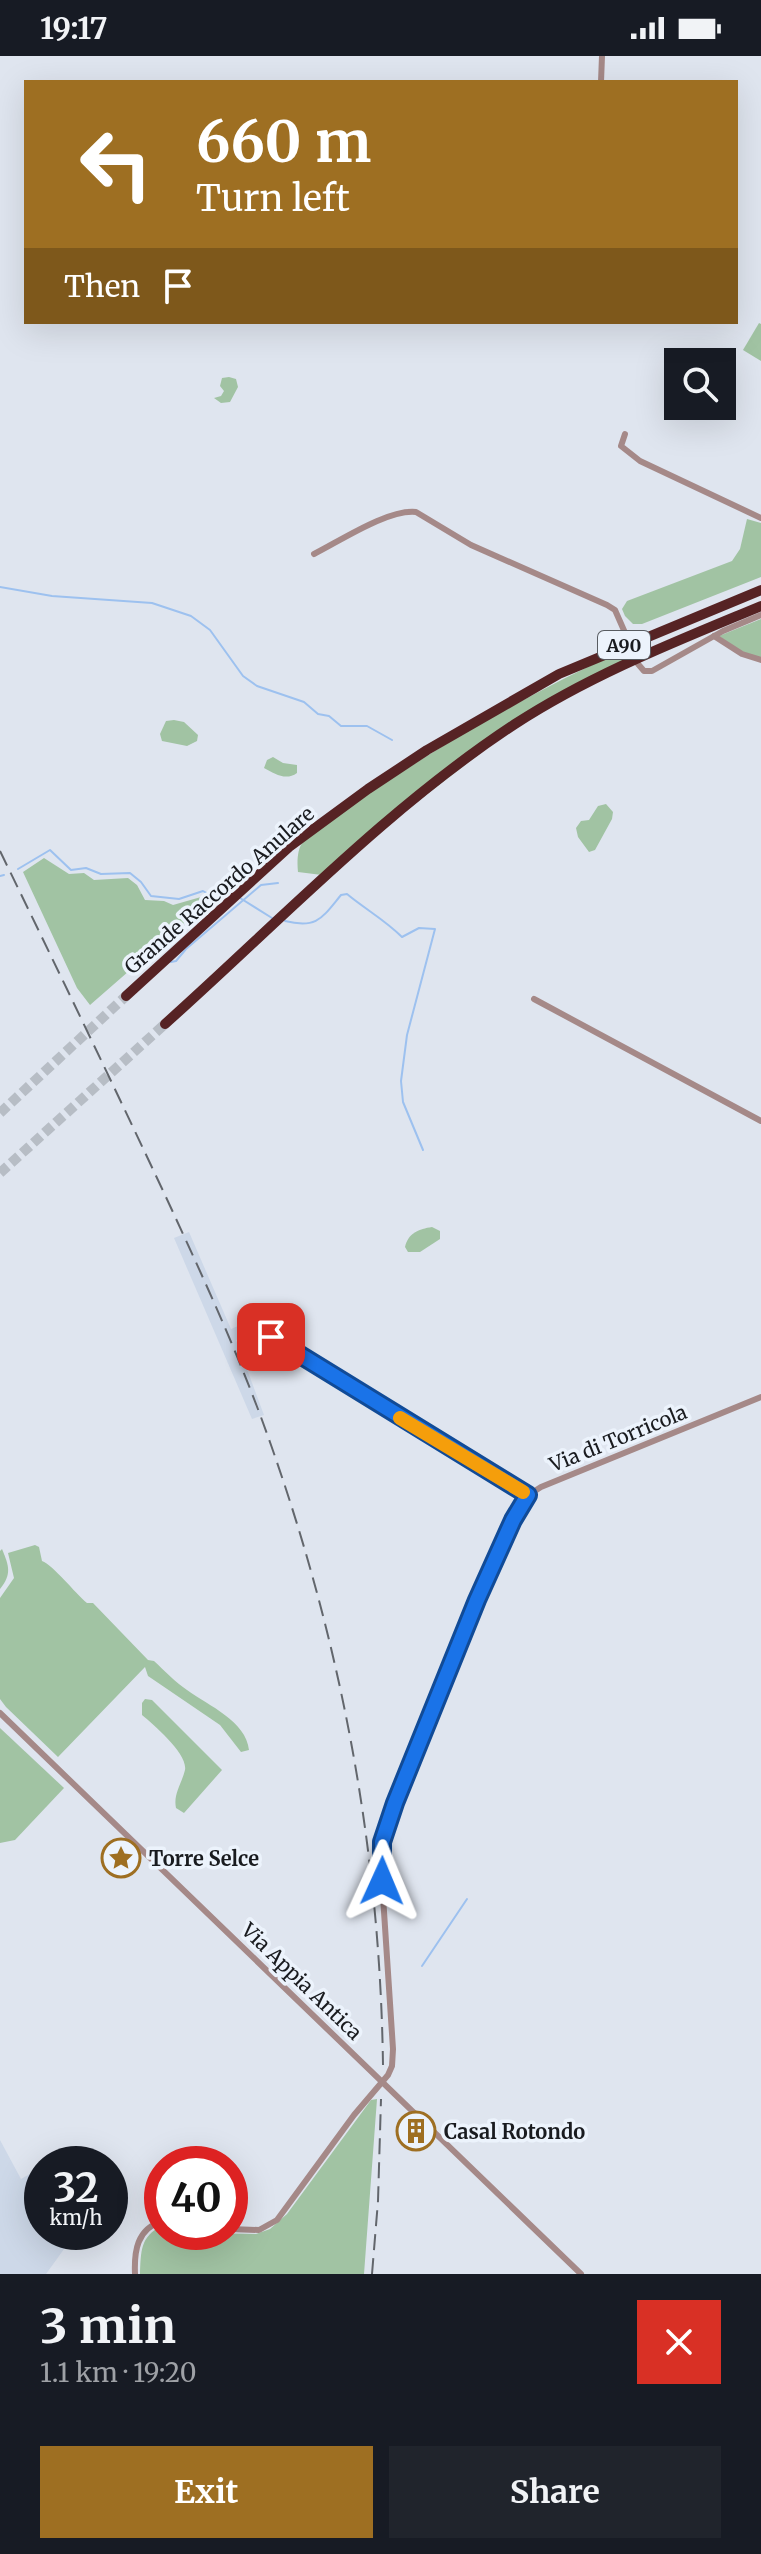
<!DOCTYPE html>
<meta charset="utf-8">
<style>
:root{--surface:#171b24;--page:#20242c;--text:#f1f3f6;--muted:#9ea1a6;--accent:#9e6f22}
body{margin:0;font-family:Merriweather,serif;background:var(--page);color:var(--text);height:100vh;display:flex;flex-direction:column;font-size:30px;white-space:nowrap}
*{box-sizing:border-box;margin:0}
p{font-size:26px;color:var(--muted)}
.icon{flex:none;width:44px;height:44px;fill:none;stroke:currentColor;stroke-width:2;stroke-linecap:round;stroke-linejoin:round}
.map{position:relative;height:2218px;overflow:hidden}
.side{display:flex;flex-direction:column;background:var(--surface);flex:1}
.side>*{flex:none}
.hud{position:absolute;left:24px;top:24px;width:714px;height:244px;border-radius:0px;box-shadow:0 8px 32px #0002;background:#9e6f22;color:#fff;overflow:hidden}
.fabs{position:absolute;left:664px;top:292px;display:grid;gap:16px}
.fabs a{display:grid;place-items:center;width:72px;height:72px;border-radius:0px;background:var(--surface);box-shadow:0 8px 32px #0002;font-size:40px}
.speed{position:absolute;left:24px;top:2090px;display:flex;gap:16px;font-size:40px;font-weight:700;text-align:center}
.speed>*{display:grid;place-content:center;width:104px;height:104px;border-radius:50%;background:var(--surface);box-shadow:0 8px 32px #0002;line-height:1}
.speed small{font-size:20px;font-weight:400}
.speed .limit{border:12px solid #d22;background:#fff;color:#111}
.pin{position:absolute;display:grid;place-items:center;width:68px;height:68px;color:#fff;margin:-34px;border-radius:16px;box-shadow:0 4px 12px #0006}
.me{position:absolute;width:88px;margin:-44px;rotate:1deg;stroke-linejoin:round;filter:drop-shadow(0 0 6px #0008)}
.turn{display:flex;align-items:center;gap:28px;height:168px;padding:0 40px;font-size:36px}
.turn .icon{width:104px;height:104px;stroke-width:2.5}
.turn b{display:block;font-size:56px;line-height:68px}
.then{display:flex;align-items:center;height:76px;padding:0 40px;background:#0003;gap:16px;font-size:30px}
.round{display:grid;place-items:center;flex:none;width:84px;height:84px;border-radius:0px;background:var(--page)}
.overview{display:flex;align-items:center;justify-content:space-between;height:136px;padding:0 40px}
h1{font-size:48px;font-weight:700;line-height:60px}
.cta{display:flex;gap:16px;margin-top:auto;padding:16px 40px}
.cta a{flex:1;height:92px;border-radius:0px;background:var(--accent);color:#fff;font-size:32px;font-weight:700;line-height:92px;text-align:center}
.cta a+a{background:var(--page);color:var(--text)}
.status{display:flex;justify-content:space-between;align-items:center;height:56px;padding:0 40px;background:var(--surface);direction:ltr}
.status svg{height:22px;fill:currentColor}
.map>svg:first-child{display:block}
.built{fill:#cdd8e8}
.green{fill:#a1c3a3}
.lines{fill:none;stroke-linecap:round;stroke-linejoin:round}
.stream{stroke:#9dc1ef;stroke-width:2}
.highway-tunnel{stroke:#b7bdc5;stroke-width:10;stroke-dasharray:10 5;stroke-linecap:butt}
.minor{stroke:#a58988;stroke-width:6}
.highway{stroke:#562324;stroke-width:10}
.rail{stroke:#62666c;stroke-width:2;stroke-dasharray:16 8;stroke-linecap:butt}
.route-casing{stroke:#114b97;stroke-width:20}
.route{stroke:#1a73e8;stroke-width:14}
.slow{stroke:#f59e0b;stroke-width:14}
.labels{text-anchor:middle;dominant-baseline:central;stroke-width:7;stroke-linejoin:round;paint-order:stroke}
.shield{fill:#ecf3fc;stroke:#585c61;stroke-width:2}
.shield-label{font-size:18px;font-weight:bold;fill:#191b1f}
.street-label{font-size:20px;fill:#191b1f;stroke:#ecf3fc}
.poi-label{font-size:20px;font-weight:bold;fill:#191b1f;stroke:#ecf3fc;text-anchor:start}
</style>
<div class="status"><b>19:17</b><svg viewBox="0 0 49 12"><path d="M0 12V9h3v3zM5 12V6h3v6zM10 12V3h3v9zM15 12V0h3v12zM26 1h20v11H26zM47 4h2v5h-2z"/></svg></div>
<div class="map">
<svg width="761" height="2218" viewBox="0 0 761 2218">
<rect width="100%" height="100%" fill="#dfe5ef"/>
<g class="built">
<polygon points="189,1176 231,1273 238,1270 243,1281 236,1284 264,1359 252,1363 174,1182"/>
<polygon points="0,2084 21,2123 42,2111 42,2176 67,2176 72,2182 46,2218 0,2218"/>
</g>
<g class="green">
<polygon points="759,267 761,268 761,305 743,294"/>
<polygon points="229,321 236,323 238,331 230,346 221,347 214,342 221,340 224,335 220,330 222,322"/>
<polygon points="747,463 761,467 761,521 642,568 633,568 625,560 622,553 627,545 732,505 740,493"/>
<polygon points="761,563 761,602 745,598 719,580"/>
<path d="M624,594L628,602L560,636L322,819L298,816C297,807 297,793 303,786C319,769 353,749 373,735C453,681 536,634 624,594Z"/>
<polygon points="174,664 184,666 198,679 197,685 187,690 162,685 160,678 166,665"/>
<path d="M273,701L283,707L297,709V717C286,725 275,718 264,712L267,704Z"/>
<polygon points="606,748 613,756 612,763 595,794 589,796 578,781 576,772 581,765 589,764 598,750"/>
<polygon points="44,802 69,818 84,817 94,824 128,822 137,829 145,844 164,845 173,849 201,841 206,843 207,847 90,949 77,932 23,816"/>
<path d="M432,1171L440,1175V1183L420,1196H408L405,1191C408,1177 419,1173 432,1171Z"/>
<path d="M35,1489L39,1491L42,1505C53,1509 75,1537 87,1547H93L148,1604L154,1605C165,1615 175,1626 187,1634C209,1650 246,1665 249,1694L241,1696L220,1669L148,1620L145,1611L58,1701L6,1651L0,1643V1542L14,1522L8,1497Z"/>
<path d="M2,1493C9,1510 12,1518 0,1533V1495Z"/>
<path d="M145,1643L152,1644L222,1714L184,1757L176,1752C173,1738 182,1727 185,1714C188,1698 154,1669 142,1659V1647Z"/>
<polygon points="0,1672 64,1732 15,1784 0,1787"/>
<path d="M377,2043L364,2218H140C141,2196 140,2180 162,2170V2176L256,2178L270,2173L287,2158L371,2044Z"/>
</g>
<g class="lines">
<g class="stream">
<polyline points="0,531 52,540 152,547 191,560 210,574 243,620 257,630 304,646 318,658 329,660 341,670 367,670 392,684"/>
<polyline points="18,813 50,794 71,814 86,812 101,818 130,817 141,826 151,840 179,843 203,835 210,839 214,833 226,839"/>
<polyline points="0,820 4,819"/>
<polyline points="240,842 272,862"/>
<path d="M285,865C317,873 322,862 341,839L347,838C365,853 385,864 402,881L419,872L435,873L407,979L401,1025L403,1046L423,1094"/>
<polyline points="171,906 176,905 186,893 261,829 278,827"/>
<polyline points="422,1910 467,1843"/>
</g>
<g class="highway-tunnel">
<polyline points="0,1057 126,940"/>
<polyline points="0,1117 165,968"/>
</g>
<g class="minor">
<polyline points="601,26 602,0"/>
<polyline points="625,378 621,390 640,405 761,462"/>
<path d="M314,498C340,485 388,453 416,456L471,489L607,549L615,554L626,579"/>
<polyline points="714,580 742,598 761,604"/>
<polyline points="638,608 644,615 652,615 723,575 761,559"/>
<polyline points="534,943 761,1065"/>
<polyline points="249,1266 262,1263 271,1281 279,1288 528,1439"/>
<polyline points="249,1266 244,1268 249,1282 268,1277"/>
<polyline points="0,1657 581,2218"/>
<polyline points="230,2173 259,2174 277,2164 354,2059 388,2019 392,2010 393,1993 382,1825 382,1785 395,1747 473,1554 521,1449 530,1438 541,1431 761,1341"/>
<path d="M135,2218C134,2195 137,2173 162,2165"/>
</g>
<g class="highway">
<polyline points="126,940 289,791 368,733 427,694 559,618 761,534"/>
<path d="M165,968C279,866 387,752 515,668C592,618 677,585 761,550"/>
</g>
<g class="rail">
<path d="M0,795C56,910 111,1024 165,1139C203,1221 241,1303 271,1389C342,1591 380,1794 383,2009"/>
<polyline points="372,2218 378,2145 381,2043"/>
</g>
</g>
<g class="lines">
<defs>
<polyline id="route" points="271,1281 528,1439 513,1464 477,1544 395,1747 382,1786 382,1825"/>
</defs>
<use href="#route" class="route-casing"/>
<use href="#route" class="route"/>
<polyline class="slow" points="400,1362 523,1436"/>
</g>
<defs>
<symbol id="sight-ring" viewBox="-11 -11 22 22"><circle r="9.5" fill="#ecf3fc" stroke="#9e6f22" stroke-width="1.5"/><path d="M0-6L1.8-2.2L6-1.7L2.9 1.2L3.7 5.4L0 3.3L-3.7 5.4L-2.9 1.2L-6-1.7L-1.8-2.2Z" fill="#9e6f22"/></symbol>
<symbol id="building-ring" viewBox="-11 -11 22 22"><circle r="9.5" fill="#ecf3fc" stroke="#9e6f22" stroke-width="1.5"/><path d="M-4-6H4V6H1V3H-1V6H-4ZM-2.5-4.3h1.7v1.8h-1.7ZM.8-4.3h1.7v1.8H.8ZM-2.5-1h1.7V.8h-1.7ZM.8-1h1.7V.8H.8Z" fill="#9e6f22"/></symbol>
</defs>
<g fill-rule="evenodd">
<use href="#sight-ring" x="99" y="1780" width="44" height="44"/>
<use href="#building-ring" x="394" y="2053" width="44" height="44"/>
</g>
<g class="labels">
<rect class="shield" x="598" y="575" width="52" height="28" rx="6"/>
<g class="shield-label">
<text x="624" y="589">A90</text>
</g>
<g class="street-label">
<text transform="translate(219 834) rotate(-41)">Grande Raccordo Anulare</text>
<text transform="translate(618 1382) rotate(-22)">Via di Torricola</text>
<text transform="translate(302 1925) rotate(44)">Via Appia Antica</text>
</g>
<g class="poi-label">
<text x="149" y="1802">Torre Selce</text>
<text x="444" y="2075">Casal Rotondo</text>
</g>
</g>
</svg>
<div class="fabs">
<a><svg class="icon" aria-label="search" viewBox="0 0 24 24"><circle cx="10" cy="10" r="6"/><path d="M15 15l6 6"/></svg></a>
</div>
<div class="speed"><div>32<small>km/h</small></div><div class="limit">40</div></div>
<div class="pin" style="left:271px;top:1281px;background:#d93025"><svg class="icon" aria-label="arrive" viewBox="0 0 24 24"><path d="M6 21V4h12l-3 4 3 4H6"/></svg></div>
<svg class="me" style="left:382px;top:1825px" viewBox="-20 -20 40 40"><path d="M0-17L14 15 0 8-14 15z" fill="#1a73e8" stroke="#fff" stroke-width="4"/></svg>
<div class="hud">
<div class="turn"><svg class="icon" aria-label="left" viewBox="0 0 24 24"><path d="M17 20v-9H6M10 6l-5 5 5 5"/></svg><div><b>660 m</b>Turn left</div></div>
<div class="then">Then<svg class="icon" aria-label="arrive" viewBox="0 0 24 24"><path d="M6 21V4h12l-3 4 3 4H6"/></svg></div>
</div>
</div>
<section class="side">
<div class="overview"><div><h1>3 min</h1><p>1.1 km · 19:20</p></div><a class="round" style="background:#d93025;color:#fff"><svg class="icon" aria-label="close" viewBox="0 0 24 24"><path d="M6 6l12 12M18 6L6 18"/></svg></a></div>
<div class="cta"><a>Exit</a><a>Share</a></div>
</section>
